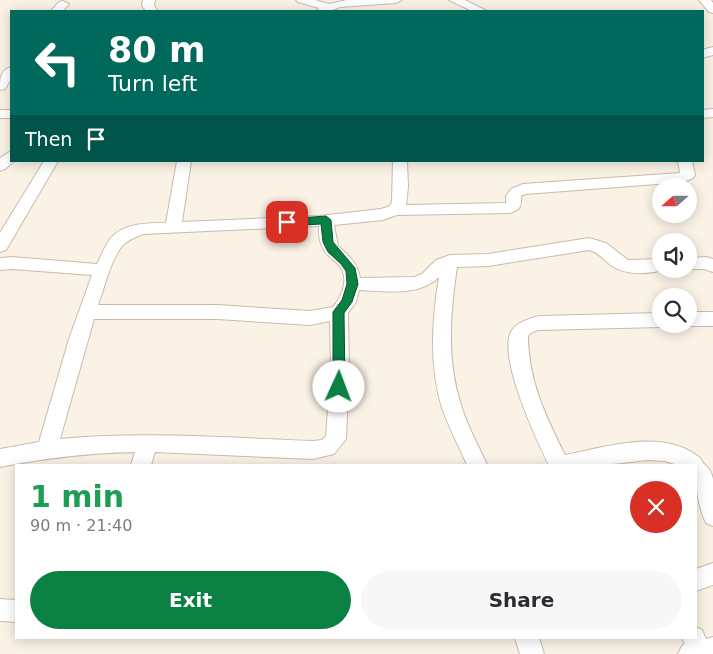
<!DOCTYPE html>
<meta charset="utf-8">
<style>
:root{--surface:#fff;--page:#f7f7f7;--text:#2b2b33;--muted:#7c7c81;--accent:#0b8043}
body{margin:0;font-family:"DejaVu Sans",sans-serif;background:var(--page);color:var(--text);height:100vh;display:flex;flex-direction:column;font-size:19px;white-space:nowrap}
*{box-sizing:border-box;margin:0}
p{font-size:16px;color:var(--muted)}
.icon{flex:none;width:28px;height:28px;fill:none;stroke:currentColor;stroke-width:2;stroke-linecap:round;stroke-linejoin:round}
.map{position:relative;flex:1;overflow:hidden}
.details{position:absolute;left:15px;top:464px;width:682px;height:175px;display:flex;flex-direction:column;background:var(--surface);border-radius:0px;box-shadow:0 2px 12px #0003}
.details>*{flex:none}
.guide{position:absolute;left:10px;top:10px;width:694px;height:152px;border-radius:0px;box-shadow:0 2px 12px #0003;background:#00695c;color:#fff;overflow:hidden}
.needle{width:32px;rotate:249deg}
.controls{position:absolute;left:652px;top:178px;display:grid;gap:10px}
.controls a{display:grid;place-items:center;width:45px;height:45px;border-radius:50%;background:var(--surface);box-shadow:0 2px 12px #0003;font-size:25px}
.pin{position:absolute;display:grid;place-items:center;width:42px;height:42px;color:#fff;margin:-21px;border-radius:10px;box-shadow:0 2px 8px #0006}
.me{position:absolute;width:55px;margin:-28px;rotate:2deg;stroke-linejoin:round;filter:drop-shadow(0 0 4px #0008)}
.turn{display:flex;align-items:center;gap:18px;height:105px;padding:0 15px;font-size:22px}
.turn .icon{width:65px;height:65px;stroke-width:2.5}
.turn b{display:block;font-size:35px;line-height:42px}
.then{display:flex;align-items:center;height:48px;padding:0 15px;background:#0003;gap:10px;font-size:19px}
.round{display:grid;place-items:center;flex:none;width:52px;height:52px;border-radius:26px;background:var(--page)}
.head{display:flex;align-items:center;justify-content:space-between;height:85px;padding:0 15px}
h1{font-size:30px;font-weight:800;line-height:38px;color:#1e9e55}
.cta{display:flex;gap:10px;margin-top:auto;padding:10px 15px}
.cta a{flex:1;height:58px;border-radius:30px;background:var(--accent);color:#fff;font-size:20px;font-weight:800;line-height:58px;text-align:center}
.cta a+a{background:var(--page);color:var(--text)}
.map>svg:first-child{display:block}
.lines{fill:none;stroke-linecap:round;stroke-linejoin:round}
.street-casing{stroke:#cabaad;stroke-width:2}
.street{fill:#fff;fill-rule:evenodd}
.route{fill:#0b8043;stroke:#07532c}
</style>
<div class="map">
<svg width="713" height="654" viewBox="0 0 713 654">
<rect width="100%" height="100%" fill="#faf2e5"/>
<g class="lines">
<defs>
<g id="street">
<polygon points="143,0 155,0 154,6 158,11 146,11 142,6"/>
<polygon points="296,0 315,0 329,4 347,0 402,0 396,3 340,7 331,11 316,11 319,8 298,2"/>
<polygon points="449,0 465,0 487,11 472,11"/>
<polygon points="699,0 711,0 713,3 713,13 709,12"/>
<polygon points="63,1 69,4 63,11 51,11 59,2"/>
<polygon points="713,47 713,55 702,58 702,50"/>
<path d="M11,67V79L5,89L0,90C0,80 0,70 11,67Z"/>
<polygon points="713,109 713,117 702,118 702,110"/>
<rect x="0" y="110" width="11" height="8"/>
<polygon points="11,151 11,161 14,161 5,169 0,171 0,158"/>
<polygon points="44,161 58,161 6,250 0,252 0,233"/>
<path d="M177,161H191L182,222L319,216L381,209L390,206L392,201L393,161H407L408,187L406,205L506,203V196L511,189L523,184L680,173L678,161H692L695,175L693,178L684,182L525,194L521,196C522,206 520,210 510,213L397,215L383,220L334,225L338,246C348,255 358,263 360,278L414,277L422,274L436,260L450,255L488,254L589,238L606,243L628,260L661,259V269H667C650,274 627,276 612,266C603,260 599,252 589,250L488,266L457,267C450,314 446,362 462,408C468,428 479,446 487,465H467C459,446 449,428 442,408C429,365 432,320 439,277C419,297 385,291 359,290L356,302L348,313L349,369L346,439L334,454L313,459L155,452L151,465H131L135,452C89,453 45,458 0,467V449L39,442L69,339L92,275L12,269L0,270V258L12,257L97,264C101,256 105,246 110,239C123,223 147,223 166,223ZM319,226C319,235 319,242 324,250C327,256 333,259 338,264C350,277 343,295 333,307L310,311L217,305H98C105,286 110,262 122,246C128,240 136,237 143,234ZM94,319H217L310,325L330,321L331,369L326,436L322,440L313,441C228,438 144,431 60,439Z"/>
<polygon points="706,257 713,259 713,272 704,269 685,269 689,269 689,258"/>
<polygon points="689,312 713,312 713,326 689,326 683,324 689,324"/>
<path d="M661,313V324H668L661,327L539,330L532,332L528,336C528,380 546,417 565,455C606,447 662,428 699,457C701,459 702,462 703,463C709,469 711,470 713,479V526L706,523C697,504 696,486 696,465H677L665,461L648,460L604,465H549C537,441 496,354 512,330C519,321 529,319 539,316Z"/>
<polygon points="713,563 713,585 696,591 696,569"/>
<polygon points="0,599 16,600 16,622 0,621"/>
<polygon points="696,627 702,630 706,639 713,637 713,654 678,654 682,646 685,644 682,638 696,638"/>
<polygon points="515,638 539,638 544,654 520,654"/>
</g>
</defs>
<use href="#street" class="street-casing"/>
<use href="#street" class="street"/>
</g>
<polygon class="route" points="326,216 331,220 333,242 355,268 358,284 352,302 344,313 345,387 343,390 335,390 333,387 333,312 342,300 347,284 346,271 341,264 328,252 323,242 321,224 287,226 282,222 287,219"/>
</svg>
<div class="controls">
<a><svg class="needle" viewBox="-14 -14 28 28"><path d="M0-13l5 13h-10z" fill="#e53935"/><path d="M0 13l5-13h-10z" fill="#7c7c81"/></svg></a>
<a><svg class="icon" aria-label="sound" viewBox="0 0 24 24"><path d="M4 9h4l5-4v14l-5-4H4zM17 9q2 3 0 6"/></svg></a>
<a><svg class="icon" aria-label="search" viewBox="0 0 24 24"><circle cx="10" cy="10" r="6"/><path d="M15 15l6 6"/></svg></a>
</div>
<div class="pin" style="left:287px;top:222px;background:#d93025"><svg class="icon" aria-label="arrive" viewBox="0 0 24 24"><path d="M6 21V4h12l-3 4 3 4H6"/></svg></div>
<svg class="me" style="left:339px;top:387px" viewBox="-20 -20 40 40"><circle r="19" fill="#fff"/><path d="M0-13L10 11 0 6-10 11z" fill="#0b8043"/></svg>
<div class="guide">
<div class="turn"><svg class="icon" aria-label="left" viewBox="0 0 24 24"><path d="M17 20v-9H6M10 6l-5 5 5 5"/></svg><div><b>80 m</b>Turn left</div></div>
<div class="then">Then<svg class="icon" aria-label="arrive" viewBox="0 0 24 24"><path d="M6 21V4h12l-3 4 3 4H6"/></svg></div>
</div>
<section class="details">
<div class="head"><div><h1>1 min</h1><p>90 m · 21:40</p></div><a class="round" style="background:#d93025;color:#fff"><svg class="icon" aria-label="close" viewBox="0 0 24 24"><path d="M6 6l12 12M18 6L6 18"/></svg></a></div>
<div class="cta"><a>Exit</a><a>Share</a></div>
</section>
</div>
